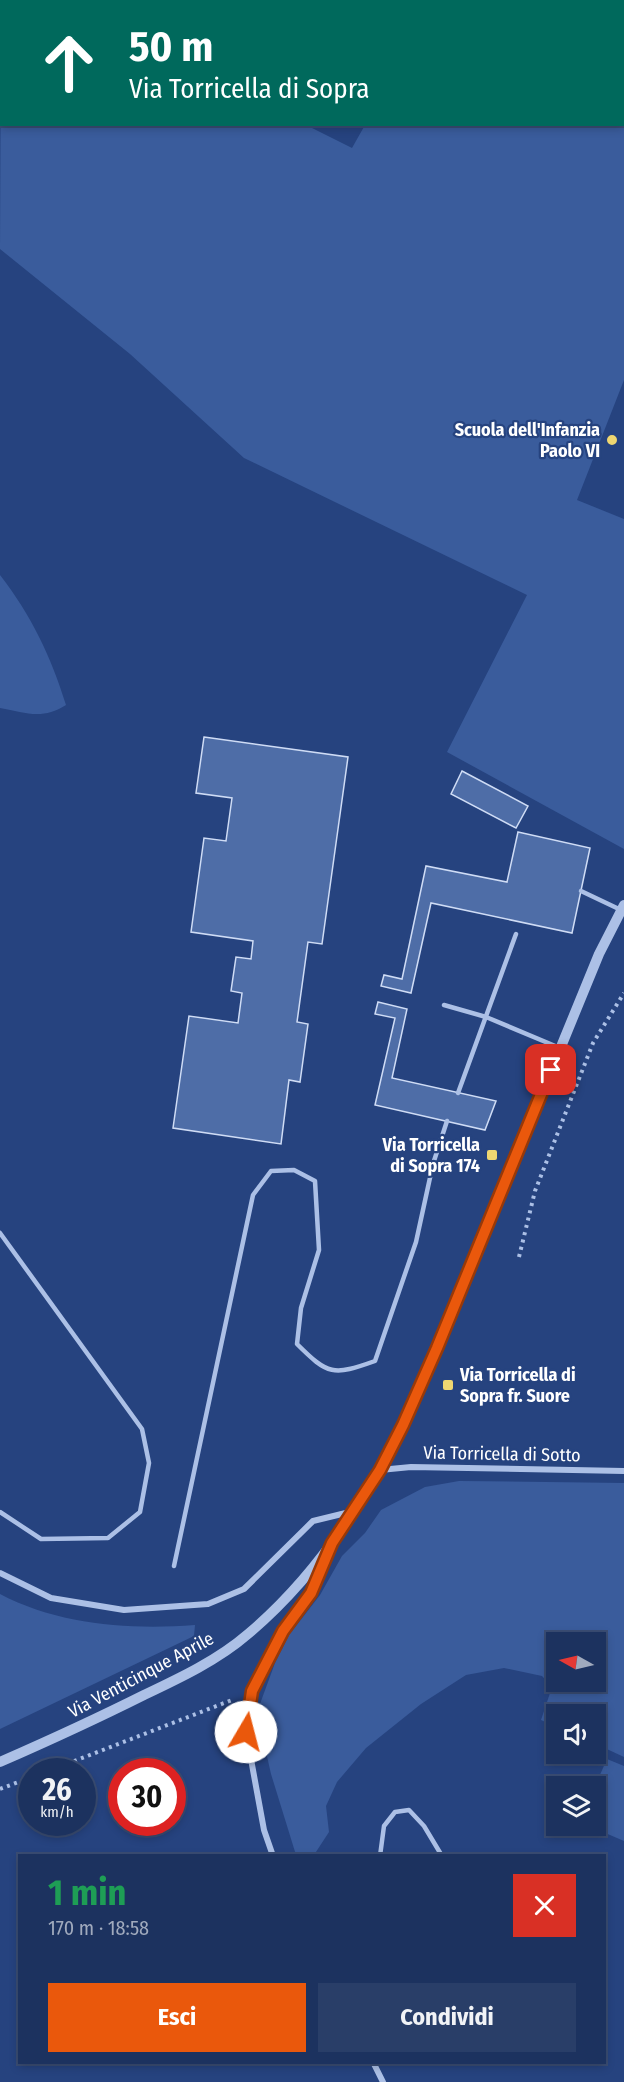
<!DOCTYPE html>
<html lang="it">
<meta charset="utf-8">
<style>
:root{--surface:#1c325f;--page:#293e68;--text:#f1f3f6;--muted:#a0aabd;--line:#3a4d74;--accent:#ea580c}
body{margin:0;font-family:"Fira Sans Condensed",sans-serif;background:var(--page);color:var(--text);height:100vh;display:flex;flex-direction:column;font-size:22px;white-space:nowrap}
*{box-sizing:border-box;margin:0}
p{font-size:20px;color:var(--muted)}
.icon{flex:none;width:33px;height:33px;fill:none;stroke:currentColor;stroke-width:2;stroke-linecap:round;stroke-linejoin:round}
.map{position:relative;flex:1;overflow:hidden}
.sheet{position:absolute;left:18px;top:1854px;width:588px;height:210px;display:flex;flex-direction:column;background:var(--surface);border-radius:0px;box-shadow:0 3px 9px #0003,0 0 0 2px var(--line)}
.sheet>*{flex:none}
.hud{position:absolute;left:0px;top:0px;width:624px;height:126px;box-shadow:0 3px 9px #0003,0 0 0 2px var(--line);background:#00695c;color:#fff;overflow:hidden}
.needle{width:39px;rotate:278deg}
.buttons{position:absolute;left:546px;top:1632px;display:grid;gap:12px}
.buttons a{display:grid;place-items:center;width:60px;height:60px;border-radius:0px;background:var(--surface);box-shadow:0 3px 9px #0003,0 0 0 2px var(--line);font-size:30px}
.speed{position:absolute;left:18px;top:1758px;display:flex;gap:12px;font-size:30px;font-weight:700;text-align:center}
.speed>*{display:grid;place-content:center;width:78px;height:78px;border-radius:50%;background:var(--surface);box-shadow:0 3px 9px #0003,0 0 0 2px var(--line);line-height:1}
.speed small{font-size:15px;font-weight:400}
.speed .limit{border:9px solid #d22;background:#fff;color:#111}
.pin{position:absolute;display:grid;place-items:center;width:51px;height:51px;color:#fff;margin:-26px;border-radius:12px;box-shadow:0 3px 9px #0006}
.me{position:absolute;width:66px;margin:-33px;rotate:8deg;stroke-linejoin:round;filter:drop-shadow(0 0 4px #0008)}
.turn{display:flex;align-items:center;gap:21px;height:126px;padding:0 30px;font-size:27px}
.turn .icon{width:78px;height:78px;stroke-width:2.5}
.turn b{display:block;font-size:42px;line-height:51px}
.round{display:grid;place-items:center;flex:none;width:63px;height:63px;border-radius:0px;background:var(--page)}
.head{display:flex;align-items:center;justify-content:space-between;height:102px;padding:0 30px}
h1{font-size:36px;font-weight:700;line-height:45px;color:#1e9e55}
.primary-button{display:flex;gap:12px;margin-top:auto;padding:12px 30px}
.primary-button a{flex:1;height:69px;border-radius:0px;background:var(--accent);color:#fff;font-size:24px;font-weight:700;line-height:69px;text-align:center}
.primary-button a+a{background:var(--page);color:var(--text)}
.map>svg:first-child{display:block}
.green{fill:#3a5c9c;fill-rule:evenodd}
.building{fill:#4e6da7;stroke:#cfdcf5;stroke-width:1.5}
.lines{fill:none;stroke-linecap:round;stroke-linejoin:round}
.path{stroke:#acc0e6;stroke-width:4;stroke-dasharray:3 4.5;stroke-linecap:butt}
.service{stroke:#acc0e6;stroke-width:4.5}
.minor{stroke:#acc0e6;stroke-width:6}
.tertiary{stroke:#acc0e6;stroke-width:10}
.route-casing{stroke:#983908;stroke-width:15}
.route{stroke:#ea580c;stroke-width:10}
.poi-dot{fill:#efd771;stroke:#26437f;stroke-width:2}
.labels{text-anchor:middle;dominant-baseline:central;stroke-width:4.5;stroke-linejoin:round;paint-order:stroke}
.poi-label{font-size:18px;font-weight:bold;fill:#fff;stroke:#26437f;text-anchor:end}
.street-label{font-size:18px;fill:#fff;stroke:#26437f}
</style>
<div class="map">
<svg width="624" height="2082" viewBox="0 0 624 2082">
<rect width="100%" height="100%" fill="#26437f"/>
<g class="green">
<polygon points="1,11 2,124 306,125 352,148 365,125 622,124 624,63 624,380 577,500 624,519 624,849 447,752 527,595 244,458 130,354 0,249"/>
<path d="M0,575C31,615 51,656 66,705C43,720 26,713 0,708Z"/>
<path d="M459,1481L624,1483V1757L596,1744V1714H556V1727L541,1720L552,1687L542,1676L504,1668L466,1675L421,1704L366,1748L337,1782L326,1806L329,1832L314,1855H296L271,1774L257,1712L275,1663L289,1635L320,1595L342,1556L365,1533L381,1510L425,1487ZM556,1642H596V1682H556Z"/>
<path d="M0,1594C59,1625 130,1630 195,1625L194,1636L0,1729Z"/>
<polygon points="607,1759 624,1766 624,1841 589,1826 596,1826 595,1786"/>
</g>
<g class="building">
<polygon points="105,0 163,0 165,2 108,2"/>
<polygon points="224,0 323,0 224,2"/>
<polygon points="204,737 348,757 322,944 308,942 297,1022 308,1024 300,1082 289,1080 281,1144 173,1128 189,1016 238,1023 242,993 231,991 236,957 251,959 253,941 191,932 204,838 226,841 232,798 196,793"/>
<polygon points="462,771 528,806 516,828 451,794"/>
<polygon points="518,832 590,848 572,933 431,903 411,993 381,986 384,975 402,979 426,866 507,882"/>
<polygon points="378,1002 407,1009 392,1078 496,1101 485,1130 375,1105 395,1018 375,1014"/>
</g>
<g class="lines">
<g class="path">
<polyline points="519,1257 535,1191 593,1043 624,993"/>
<polyline points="46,1772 232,1700"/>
<polyline points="0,1789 32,1777"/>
</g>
<g class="service">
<polyline points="581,891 621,910"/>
<polyline points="444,1005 486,1017 560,1048"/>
<polyline points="458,1093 516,934"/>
<polyline points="0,1233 142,1429 149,1463 140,1512 108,1538 41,1539 0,1512"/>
<path d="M174,1566L253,1195L271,1171L294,1170L315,1181L319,1250L301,1308L297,1344C328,1375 333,1376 375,1361L416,1242L433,1164L447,1121"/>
<polyline points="380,1856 384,1826 395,1812 409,1810 424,1826 442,1856"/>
</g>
<g class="minor">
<polyline points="528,0 532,2"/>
<polyline points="622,37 624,37"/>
<polyline points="380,1470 411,1467 624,1471"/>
<polyline points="0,1573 51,1598 124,1610 208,1604 244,1589 313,1521 354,1511"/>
<polyline points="273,1856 264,1830 246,1732 252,1691 283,1631 311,1593 327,1555"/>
<polyline points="373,2062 383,2082"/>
</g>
<path class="tertiary" d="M0,1762C48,1741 96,1719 144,1695C180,1678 218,1660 248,1634C368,1533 423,1383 481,1242C520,1146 560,1050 599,954L624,905"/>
</g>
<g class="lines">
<defs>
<polyline id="route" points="246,1732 252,1691 283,1631 311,1593 332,1543 380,1470 403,1425 437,1348 551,1070"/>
</defs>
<use href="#route" class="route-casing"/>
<use href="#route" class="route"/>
</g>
<g class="poi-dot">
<circle cx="612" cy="440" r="6"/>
<rect x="486" y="1149" width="12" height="12" rx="3"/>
<rect x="442" y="1379" width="12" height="12" rx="3"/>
</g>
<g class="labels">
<g class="poi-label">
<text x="600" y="430">Scuola dell'Infanzia<tspan x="600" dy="21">Paolo VI</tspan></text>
<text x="480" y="1145">Via Torricella<tspan x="480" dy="21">di Sopra 174</tspan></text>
<text x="460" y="1375" text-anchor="start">Via Torricella di<tspan x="460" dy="21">Sopra fr. Suore</tspan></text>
</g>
<g class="street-label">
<text transform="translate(502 1454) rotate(1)">Via Torricella di Sotto</text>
<text transform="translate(141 1675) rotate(-28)">Via Venticinque Aprile</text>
</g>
</g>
</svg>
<div class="buttons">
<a><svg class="needle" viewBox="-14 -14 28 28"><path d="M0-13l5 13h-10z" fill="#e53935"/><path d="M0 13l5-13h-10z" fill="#a0aabd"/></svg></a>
<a><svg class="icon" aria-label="sound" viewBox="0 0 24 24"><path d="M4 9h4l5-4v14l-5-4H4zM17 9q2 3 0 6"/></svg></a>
<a><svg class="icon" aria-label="layers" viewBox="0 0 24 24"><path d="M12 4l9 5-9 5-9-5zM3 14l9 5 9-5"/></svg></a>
</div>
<div class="speed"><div>26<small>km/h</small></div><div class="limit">30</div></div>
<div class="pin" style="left:551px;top:1070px;background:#d93025"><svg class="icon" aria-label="arrive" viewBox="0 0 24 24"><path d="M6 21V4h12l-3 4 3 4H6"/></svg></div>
<svg class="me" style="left:246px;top:1732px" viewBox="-20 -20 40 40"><circle r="19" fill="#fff"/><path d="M0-13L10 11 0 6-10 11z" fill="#ea580c"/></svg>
<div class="hud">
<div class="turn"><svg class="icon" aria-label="ahead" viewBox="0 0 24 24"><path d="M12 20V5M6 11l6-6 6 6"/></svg><div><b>50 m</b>Via Torricella di Sopra</div></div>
</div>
<section class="sheet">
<div class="head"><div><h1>1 min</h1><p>170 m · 18:58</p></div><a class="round" style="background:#d93025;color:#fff"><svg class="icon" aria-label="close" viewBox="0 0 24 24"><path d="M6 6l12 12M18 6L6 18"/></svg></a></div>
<div class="primary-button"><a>Esci</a><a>Condividi</a></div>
</section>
</div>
